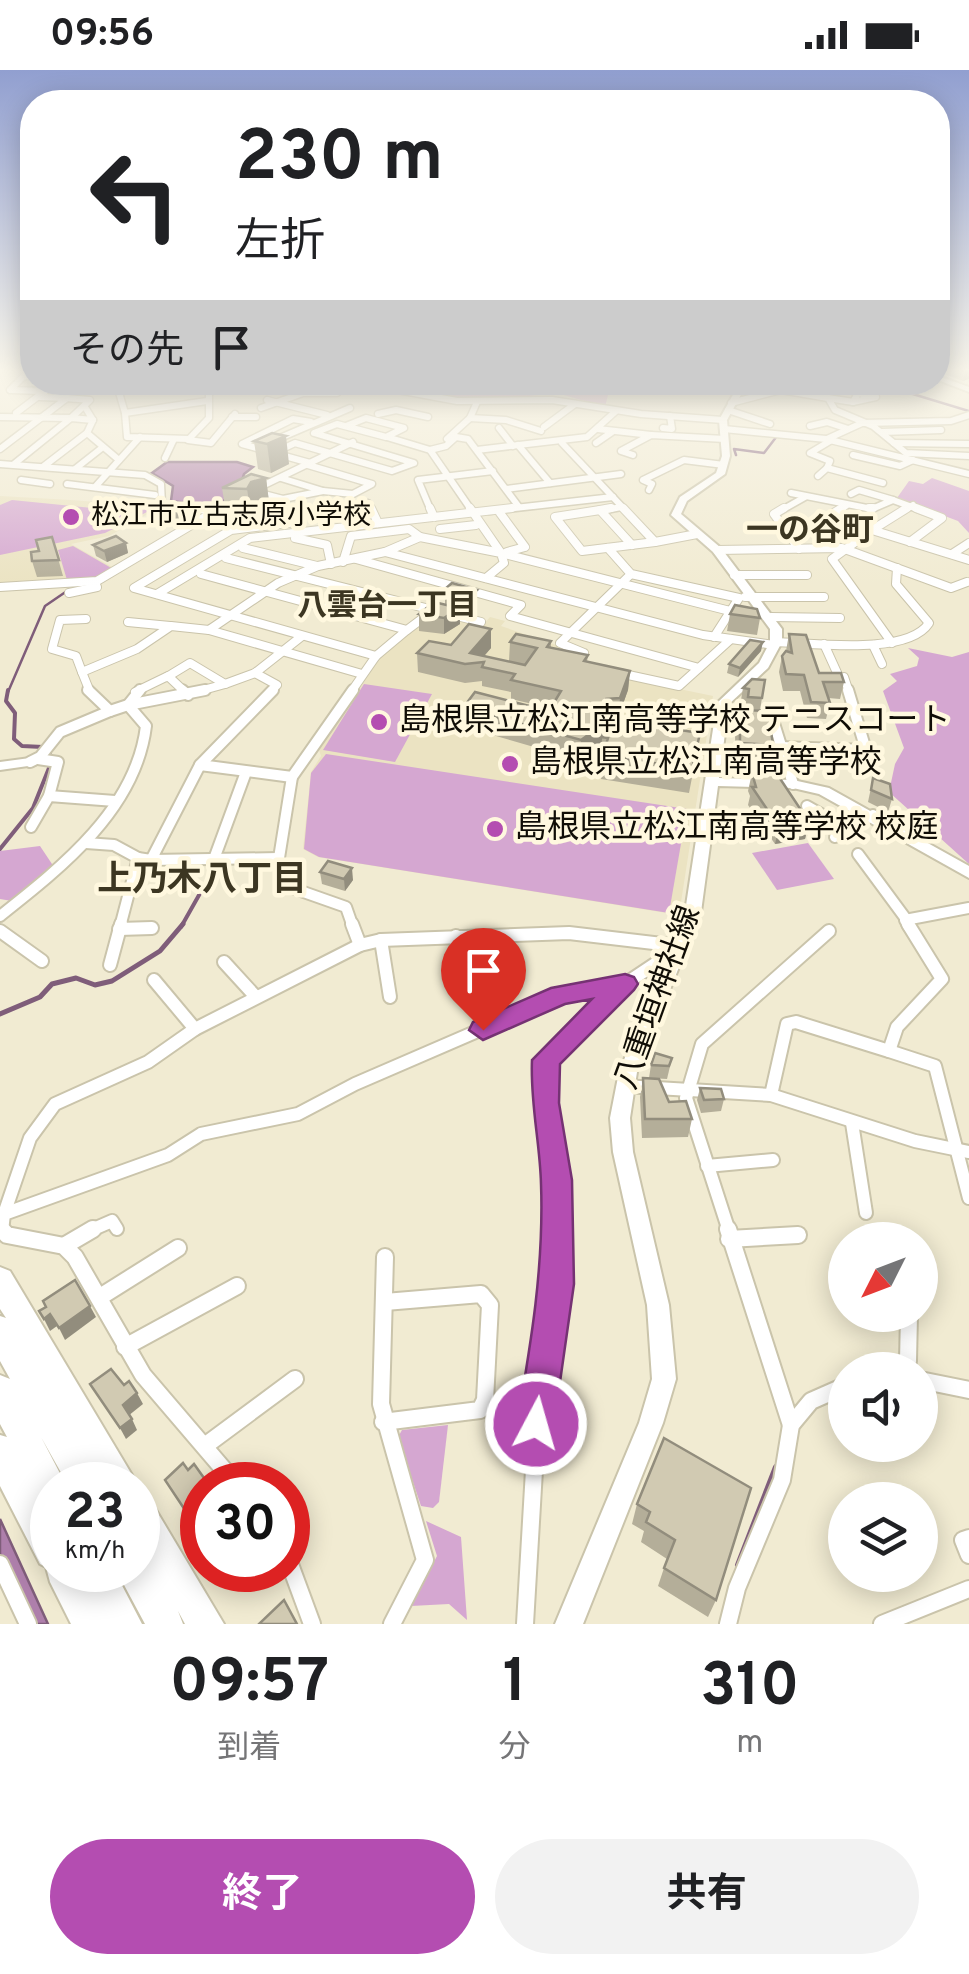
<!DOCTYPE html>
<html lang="ja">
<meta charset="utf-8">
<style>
:root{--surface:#fff;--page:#f2f2f2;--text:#202124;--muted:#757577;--accent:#b44db1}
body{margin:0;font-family:Overpass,"Noto Sans JP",sans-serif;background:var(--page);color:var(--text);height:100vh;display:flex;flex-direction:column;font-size:38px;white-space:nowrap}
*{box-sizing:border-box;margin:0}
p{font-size:32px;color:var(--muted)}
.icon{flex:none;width:55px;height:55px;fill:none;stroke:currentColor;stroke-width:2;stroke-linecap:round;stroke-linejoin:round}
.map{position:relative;height:1554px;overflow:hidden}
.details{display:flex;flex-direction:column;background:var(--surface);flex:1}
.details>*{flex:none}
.top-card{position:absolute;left:20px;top:20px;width:930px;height:305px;border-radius:40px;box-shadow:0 5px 25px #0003;background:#fff;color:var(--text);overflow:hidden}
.needle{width:65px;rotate:228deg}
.fabs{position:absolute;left:828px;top:1152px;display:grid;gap:20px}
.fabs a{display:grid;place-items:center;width:110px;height:110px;border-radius:50%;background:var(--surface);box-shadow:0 5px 25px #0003;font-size:50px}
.speed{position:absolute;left:30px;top:1392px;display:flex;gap:20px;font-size:50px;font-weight:700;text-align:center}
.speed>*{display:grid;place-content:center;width:130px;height:130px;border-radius:50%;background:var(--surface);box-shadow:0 5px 25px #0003;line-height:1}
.speed small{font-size:25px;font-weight:400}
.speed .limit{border:15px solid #d22;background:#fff;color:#111}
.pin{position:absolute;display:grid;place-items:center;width:85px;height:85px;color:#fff;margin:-102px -42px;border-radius:50% 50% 50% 0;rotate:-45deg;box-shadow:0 0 10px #0007}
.pin .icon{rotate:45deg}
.me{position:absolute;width:110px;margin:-55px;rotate:6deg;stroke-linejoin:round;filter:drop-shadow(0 0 8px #0008)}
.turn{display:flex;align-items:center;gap:35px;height:210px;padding:0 50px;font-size:45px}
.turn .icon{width:130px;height:130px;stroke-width:2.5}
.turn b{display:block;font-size:70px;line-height:85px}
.then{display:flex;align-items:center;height:95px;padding:0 50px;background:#0003;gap:20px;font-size:38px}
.eta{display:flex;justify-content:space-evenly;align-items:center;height:170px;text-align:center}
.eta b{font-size:60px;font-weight:700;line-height:70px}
.cta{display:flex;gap:20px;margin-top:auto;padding:20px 50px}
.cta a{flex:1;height:115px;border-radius:60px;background:var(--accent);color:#fff;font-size:40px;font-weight:700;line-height:115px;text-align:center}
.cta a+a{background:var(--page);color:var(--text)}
.status{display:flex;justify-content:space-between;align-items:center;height:70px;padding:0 50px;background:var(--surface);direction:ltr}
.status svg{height:28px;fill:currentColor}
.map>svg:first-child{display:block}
.built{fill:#ebe3c2}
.green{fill:#d5a7d1}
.water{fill:#ae7fab;stroke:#7f5d7a;stroke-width:2.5}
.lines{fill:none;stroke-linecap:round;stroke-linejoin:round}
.stream-far3{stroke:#7f5d7a;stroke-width:2.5}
.stream-far2{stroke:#7f5d7a;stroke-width:4}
.stream-far1{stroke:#7f5d7a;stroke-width:5}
.stream{stroke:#7f5d7a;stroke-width:6}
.street-far4-casing{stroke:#cac4ab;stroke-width:9}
.street-far3-casing{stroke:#cac4ab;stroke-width:10}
.street-far2-casing{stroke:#cac4ab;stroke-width:14}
.street-far1-casing{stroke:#cac4ab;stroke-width:16}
.street-casing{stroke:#cac4ab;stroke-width:20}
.secondary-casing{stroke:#cac4ab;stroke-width:4}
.highway-casing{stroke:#cac4ab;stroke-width:4}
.street-far4{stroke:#fff;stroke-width:6}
.street-far3{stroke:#fff;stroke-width:8}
.street-far2{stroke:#fff;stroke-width:10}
.street-far1{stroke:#fff;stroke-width:12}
.street{stroke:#fff;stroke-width:16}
.secondary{fill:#fff;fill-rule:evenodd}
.highway{fill:#fff;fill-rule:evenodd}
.wall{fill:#b4ae99}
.shaded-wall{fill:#928d7d}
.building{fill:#d1cab2;stroke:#928d7d;stroke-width:2.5}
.route{fill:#b44db1;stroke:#753273;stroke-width:2.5}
.poi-dot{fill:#b44db1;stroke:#fff8df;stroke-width:4}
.labels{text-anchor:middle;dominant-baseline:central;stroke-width:9;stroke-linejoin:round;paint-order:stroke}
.far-poi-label{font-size:28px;fill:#100d06;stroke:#fff8df;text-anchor:start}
.far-neighbourhood-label{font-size:30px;font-weight:bold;fill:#3c3622;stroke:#fff8df}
.far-quarter-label{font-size:32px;font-weight:bold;fill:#3c3622;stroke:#fff8df}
.poi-label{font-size:32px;fill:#100d06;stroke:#fff8df;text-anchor:start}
.street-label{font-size:32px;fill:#100d06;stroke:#fff8df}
.neighbourhood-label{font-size:35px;font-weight:bold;fill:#3c3622;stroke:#fff8df}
</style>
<div class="status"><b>09:56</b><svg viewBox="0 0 49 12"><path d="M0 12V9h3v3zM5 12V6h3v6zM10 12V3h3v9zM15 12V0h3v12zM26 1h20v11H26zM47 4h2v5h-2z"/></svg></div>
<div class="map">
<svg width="969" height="1554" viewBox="0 0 969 1554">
<rect width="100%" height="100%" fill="#f1ebd2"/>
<g class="built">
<polygon points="0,426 71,430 160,437 109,466 71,474 114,498 99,507 0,514"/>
<polygon points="437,542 483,555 490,547 505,551 501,556 579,583 573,597 713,626 679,845 318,787 303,779 311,702 321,686 319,680 381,586"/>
</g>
<g class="green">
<polygon points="415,313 555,313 609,321 605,337 557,323 494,330 458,328"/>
<polygon points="932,408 969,421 969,463 958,451 897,428 909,411 923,414"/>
<polygon points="12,430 122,441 138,436 153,439 105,463 0,485 0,435"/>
<polygon points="73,476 113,499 93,508 67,510 58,480"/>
<polygon points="908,578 952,587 969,582 969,794 889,722 895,694 904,678 883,621 897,611 890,604 917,596 919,588"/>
<polygon points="364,614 432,624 395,692 323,680"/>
<polygon points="326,684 687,739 669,843 319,787 304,779 311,703"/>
<polygon points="808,773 834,809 777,820 752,783"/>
<polygon points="40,776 54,797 12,831 0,829 0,781"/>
<polygon points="448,1355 439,1432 433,1438 421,1436 398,1367 402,1360"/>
<polygon points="426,1451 461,1467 467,1550 449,1534 411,1536 437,1486"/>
</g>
<g class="water">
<polygon points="167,392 237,392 253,397 244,404 237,425 211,436 171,431 173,416 152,403"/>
<polygon points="0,1449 48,1554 31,1554 0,1484"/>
</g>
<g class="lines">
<g class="stream-far3">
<polyline points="873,312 969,341"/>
<polyline points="736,385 734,379 764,383 777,366"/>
<polyline points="8,622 45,536 67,521"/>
</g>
<g class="stream-far2">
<polyline points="0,779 33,738 53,688 43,677 22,676 14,669 15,643 6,631 8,620"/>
<polyline points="181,857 216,795"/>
</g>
<polyline class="stream-far1" points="0,944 40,927 52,914 76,908 95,915 112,911 160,881 183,854"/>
<polyline class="stream" points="738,1495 776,1397"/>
<defs>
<g id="street-far4">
<polyline points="32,306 24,306 10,320 45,321"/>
<polyline points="355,312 457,331 552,330 641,344 723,350"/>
<polyline points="815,312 857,318 858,322"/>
<polyline points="142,318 118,319 125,343 207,331"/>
<polygon points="858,323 876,327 853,332"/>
<polyline points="828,328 853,332"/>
<polyline points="267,330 327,345"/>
<polyline points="731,333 781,320 828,328 835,340 873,356 906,383 969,386"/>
<polyline points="261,338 303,323 337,323 349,312"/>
<polyline points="728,340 770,354"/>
<polyline points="16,343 57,312"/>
<polyline points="125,343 127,367 189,369 209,348 209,312"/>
<polyline points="378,344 396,340 428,347"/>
<polyline points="0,347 71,348 90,330 67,328"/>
<polyline points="232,347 256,347"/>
<polyline points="470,348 506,350 541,361"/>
<polyline points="93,350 87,363 119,390"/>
<polyline points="810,356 827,352 848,359"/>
<polyline points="544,357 575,334"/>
<polyline points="499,358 513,376"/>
<polyline points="663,358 672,359 670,346"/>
<polyline points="598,359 651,365"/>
<polyline points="724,359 826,369 969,404"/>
<polyline points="882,362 941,360"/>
<polyline points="387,367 430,380 472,441"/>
<polyline points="447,369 470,348 477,332"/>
<polyline points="827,369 862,353 951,351 969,345"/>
<polyline points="188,370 211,373 235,344"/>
<polyline points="273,371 350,338"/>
<polyline points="562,373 626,441"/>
<polyline points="596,373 612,362"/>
<polyline points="894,373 969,374"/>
<polyline points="518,375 550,413"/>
<polyline points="0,379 67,328 40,327"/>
<polyline points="430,380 446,376 456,367 468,369 519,437"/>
<polyline points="477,380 587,367 616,341"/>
<polyline points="276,382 295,373 392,401 414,393 314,363 337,354 386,367 404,358 366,348 346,356"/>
<polyline points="633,385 621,381 651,365 725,369"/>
<polyline points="853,385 900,396 913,390"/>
<polyline points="165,388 174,369"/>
<polyline points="310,393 242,374 293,349 311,352"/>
<polyline points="0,394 145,405 161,414 162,434 213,441"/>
<polyline points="14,394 71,348 93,350 85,337"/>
<polyline points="308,395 372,414 353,424 323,421"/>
<polyline points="44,396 87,363"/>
<polyline points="827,398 830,391 810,383 830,371"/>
<polyline points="75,399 103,377"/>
<polyline points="818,406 827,398 883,413"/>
<polyline points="21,410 50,414"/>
<polyline points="67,414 155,425"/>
<polyline points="95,417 140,367"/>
<polyline points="256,419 353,372"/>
<polyline points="506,419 621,404"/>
<polyline points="649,420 652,414 643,410 684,390 724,395"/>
<polyline points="256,422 283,429 323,421 281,408"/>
<polyline points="791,423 872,439 893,430 859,420 851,424"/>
<polyline points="893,430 923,441"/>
<polyline points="216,441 236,429"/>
<polyline points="322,441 368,433 372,441"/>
<polyline points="431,441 418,410 493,401"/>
<polyline points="489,441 613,427"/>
<polyline points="594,441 600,440"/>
<polyline points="601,441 621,437"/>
<polyline points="780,441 805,427"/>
<polyline points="837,441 846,436"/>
<polyline points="903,441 913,435"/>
</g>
<g id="street-far3">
<polyline points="194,438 213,441"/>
<polyline points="371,438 378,453"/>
<polyline points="430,438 434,447"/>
<polyline points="470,438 501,483 730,541"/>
<polyline points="611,438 600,440 632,475"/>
<polyline points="623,438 655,472 697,464"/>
<polyline points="784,438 774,444 799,479"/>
<polyline points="869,438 873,438"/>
<polyline points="907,438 872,460 969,490"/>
<polyline points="600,440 555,447 582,481 655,472"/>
<polyline points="272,442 298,445"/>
<polyline points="500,443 525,477 507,482"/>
<polyline points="296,452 231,460 134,518 376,586"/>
<polyline points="296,454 299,445 337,438"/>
<polyline points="440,459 476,455"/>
<polyline points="872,460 832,489 892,573"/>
<polyline points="295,468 327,475 331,494"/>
<polyline points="791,468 842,438"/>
<polyline points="910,472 942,448 916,438"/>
<polyline points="243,478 317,496"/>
<polyline points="608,478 631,504 739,528 714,567"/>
<polyline points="717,480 842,478 951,518 967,512"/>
<polyline points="385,482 703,565 774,575"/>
<polyline points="952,484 969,473"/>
<polyline points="226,488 481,552"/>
<polyline points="356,489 521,535 510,546 699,598 731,569"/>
<polyline points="343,492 351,466 409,459 420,467"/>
<polyline points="201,504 407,560 427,545"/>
<polyline points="734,505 807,505"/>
<polyline points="0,517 97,511 220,438"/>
<polyline points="69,523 97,517"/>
<polyline points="157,524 250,468 512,438"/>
<polyline points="745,527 824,527"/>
<polyline points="771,547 840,548"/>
<polyline points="128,552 170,556"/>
<polyline points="209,560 362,604"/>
<path d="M776,572C813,573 908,586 929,553L896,514L897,498"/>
<polyline points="824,574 839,607"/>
<polyline points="873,575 882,594"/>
<polyline points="578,594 584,583 560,573 631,504"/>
<polyline points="82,602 76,586 52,579 60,550 86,549"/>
<polyline points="255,603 277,615 270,622"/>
<polyline points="619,603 679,616 699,598"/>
<polyline points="167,607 190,593 225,614 255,603 302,566"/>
<polyline points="844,607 849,622"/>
<polyline points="90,622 82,602 137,579 171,556 209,560 278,513 318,496 385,482 420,467 501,483 504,493 486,508"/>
<polyline points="135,622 168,606 185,622"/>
<polyline points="196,622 225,614"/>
<polyline points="351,622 376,586 407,560"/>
</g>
<g id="street-far2">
<polyline points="182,620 188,625"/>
<polyline points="273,620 200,695 292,707"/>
<polyline points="353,620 292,707 279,788 281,805 295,819 346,837 353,857"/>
<polyline points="110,641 128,635 140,620"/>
<polyline points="720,645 773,650 793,714"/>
<polyline points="780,677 866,680 848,620"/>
<polyline points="38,689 58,692 49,726"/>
<polyline points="30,692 40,687 60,662 110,641 88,620"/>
<polyline points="200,695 151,790 279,788"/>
<polyline points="807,736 851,761"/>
<polyline points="31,757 49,726 115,731"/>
<polyline points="835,767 873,745"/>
<polyline points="86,773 114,775 138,788"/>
<polyline points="858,784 906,849"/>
<polyline points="214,789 246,702"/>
<path d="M0,846C62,797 136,739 146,656L128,635L205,620"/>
<polyline points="120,857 138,788 151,790"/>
<polyline points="909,857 905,850 969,838"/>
</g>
<g id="street-far1">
<polyline points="352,854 360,875"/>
<polyline points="119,859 152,858"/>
<polyline points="0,861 42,891"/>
<polyline points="456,866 459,904"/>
<polyline points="381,870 390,927"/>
<polyline points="224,892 256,927"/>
<polyline points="110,895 121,854"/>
<polyline points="154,910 195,959"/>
<polyline points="889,981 935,996 969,1128"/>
<polyline points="624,1016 771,1025 915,1071 969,1082"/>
<polyline points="771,1025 787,954 796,952 889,981 897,957 942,909 908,854"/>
<polyline points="852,1053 866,1143"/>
<polyline points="707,1096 773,1090"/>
<polyline points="4,1144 30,1068 55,1034 148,992 195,959 360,875 381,870 569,863 679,876"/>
<polyline points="2,1161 4,1144 168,1085 201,1064 298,1044 355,1014 561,925 625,914 676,880"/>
<polyline points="89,1161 112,1151 117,1159"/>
<path d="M557,1161C557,1103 545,1048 546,990L625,914"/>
<polyline points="729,1161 686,1028 702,974 829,861"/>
</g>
<g id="street">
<polyline points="1,1159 7,1165 64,1176 75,1187 143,1305 237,1415"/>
<polyline points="728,1159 791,1355"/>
<polyline points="729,1169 798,1165"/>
<polyline points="64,1176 93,1159"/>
<polyline points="385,1187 381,1334 425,1490 392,1554"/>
<polyline points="100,1227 178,1178"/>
<polyline points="125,1277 237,1216"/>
<polyline points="902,1300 908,1291 909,1245"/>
<polyline points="920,1310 969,1320"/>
<polyline points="383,1352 480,1340 485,1330 490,1235 481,1224 385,1232"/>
<polyline points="206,1375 295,1309"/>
<polyline points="969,1468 963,1470 969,1485"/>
<polyline points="288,1489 312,1554"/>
<polyline points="0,1494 28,1554"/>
<polyline points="525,1554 539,1315 558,1214 557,1159"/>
<polyline points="728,1554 737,1518 782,1410 791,1355 811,1331 845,1316"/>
<polyline points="882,1554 969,1519"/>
</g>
<g id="secondary">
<polygon points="938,306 969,317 969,322 938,310"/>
<polygon points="740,312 748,312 727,350 730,386 725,404 687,431 681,444 721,478 782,559 782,572 768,598 729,634 719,708 793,710 829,718 969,796 969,808 819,724 793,718 718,716 701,842 637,1002 630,1048 633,1082 669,1235 676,1309 663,1353 583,1554 555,1554 639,1353 652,1309 647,1235 613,1082 610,1048 619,1002 685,842 717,633 759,593 770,572 770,559 713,482 671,445 680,427 716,403 722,386 719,350"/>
<polygon points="30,688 35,689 37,692 35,695 0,700 0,692"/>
</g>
<g id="highway">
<polygon points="0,1197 10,1201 138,1415 68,1415 41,1367 66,1415 52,1415 52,1438 46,1435 52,1447 52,1500 114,1500 142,1554 71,1554 50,1512 46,1497 40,1494 0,1416 0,1365 7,1367 0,1354 0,1305 10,1309 0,1291 0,1246 6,1248 0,1239"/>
<polygon points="138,1425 150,1430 224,1554 185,1554 178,1541 183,1554 145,1554 116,1500 138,1500 138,1484 146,1487 138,1473"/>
</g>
</defs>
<use href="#street-far4" class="street-far4-casing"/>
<use href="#street-far3" class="street-far3-casing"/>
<use href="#street-far2" class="street-far2-casing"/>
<use href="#street-far1" class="street-far1-casing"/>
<use href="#street" class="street-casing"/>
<use href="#secondary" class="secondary-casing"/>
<use href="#highway" class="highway-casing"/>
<use href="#street-far4" class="street-far4"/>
<use href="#street-far3" class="street-far3"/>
<use href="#street-far2" class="street-far2"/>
<use href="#street-far1" class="street-far1"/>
<use href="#street" class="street"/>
<use href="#secondary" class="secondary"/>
<use href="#highway" class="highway"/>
</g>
<g class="wall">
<polygon points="943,300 969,300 969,309 963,311 942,303"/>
<polygon points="272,363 289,394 271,403 258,399 254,371"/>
<polygon points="266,408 269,432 255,436 251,443 226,442 222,418"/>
<polygon points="161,430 181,450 170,456 153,452 150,436"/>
<polygon points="52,467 63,506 37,507 32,491 39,481"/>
<polygon points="126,473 128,483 107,492 96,486 93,475"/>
<polygon points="445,519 477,520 477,536 471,542 459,539 460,554 444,564 419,561 419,544 445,534"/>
<polygon points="730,544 760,548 757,565 727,561"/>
<polygon points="491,559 491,578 484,586 509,591 510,572 551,571 551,578 588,585 587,592 630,601 628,620 618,648 605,648 602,653 696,687 689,723 601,709 603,692 599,691 601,675 579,690 489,664 467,653 466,634 549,641 550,638 511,629 511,622 482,616 482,611 465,613 418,602 417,583 451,575"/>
<polygon points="789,564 819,603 844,612 840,629 828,628 830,633 826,649 807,648 800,621 783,621 779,602 782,586 786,581"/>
<polygon points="761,581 738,607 727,603 729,594"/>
<polygon points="765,610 760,640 745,639 746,631 741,630 743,618"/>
<polygon points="740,640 773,675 768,700 736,699 735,664"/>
<polygon points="752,703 809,752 805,769 775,774 748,735 750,726 748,721"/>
<polygon points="873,708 892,729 888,742 868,732"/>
<polygon points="320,802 353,810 345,821 322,814"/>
<polygon points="672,988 667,1009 649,1008 651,995"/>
<polygon points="643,1008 669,1032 692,1049 688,1067 642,1068 640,1027"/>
<polygon points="700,1018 724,1029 721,1041 701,1043 697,1030"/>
<polygon points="664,1368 716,1530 708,1547 658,1516 667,1489 641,1472 644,1461 632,1454 637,1434"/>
<polygon points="165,1410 202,1415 202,1448 194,1455"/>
</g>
<g class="shaded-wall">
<polygon points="966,300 969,300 969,309 963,311"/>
<polygon points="286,366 289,394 271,403 267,374"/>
<polygon points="266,408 269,432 255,436 251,443 247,419 251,412"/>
<polygon points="178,434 181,450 170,456 167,441"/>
<polygon points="126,473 128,483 107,492 104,481"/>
<polygon points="477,520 477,536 471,542 471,525"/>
<polygon points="459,538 460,554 444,564 444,548"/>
<polygon points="491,559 491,578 478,593 470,583"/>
<polygon points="763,572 761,581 738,607 740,598"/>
<polygon points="630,601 628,620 618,648 620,628"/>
<polygon points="606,629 605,648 599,657 605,653 601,675 579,690 581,670"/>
<polygon points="809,752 805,769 775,774 779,757"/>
<polygon points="352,798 353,810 345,821 344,809"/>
<polygon points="90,1236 96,1247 65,1270 59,1258"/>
<polygon points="50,1244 57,1256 50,1261 44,1249"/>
<polygon points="137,1323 143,1334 128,1346 123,1335"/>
<polygon points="132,1349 137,1360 126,1369 120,1358"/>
<polygon points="202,1434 202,1448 194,1455 189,1446"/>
</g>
<g class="building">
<polygon points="272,363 286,366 267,374 254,371"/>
<polygon points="251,404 266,408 251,412 247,419 222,418"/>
<polygon points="161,430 178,434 167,441 150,436"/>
<polygon points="116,466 126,473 104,481 93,475"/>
<polygon points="52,467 59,490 32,491 31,482 39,481 36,470"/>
<polygon points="452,513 477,520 471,525 445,519"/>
<polygon points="434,532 459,538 444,548 419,544"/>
<polygon points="735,535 757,539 760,548 730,544"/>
<polygon points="469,554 491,559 470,583 525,595 537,578 510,572 516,564 551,571 547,577 588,585 584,591 630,601 620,628 606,629 596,646 597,652 605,653 581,670 489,645 466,634 475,622 549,641 561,621 511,610 515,604 482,597 484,592 465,594 417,583 429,571 451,575"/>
<polygon points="789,564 806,565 819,603 841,603 844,612 823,612 830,633 811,632 804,605 786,604 782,586 786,581 792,583"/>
<polygon points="750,570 763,572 740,598 729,594"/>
<polygon points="752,609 765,610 762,628 748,627 749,619 743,618"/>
<polygon points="740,640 768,641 773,675 740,673"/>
<polygon points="607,649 700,663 692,699 603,685 608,668 601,667"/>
<polygon points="752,703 777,704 809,752 779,757 752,717 756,717"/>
<polygon points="873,708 890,714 892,729 871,720"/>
<polygon points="328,791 352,798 344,809 320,802"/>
<polygon points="655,983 672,988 669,996 651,995"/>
<polygon points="643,1008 659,1009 669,1032 686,1031 692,1049 645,1049"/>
<polygon points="700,1018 721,1019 724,1029 704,1030"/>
<polygon points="75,1210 90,1236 59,1258 50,1244 44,1249 39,1241 46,1237 43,1231"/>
<polygon points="111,1299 124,1315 129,1311 137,1323 123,1335 132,1349 120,1358 90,1314"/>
<polygon points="664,1368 751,1418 716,1530 664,1498 675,1470 646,1452 650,1442 637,1434"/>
<polygon points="183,1393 188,1400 194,1394 209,1415 202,1415 202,1434 189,1446 165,1410"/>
<polygon points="284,1530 297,1554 259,1554"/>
</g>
<linearGradient id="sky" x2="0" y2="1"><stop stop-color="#919fd0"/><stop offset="0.58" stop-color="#f9f6eb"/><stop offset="1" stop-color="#f9f6eb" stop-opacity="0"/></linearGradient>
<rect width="969" height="517" fill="url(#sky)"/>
<path class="route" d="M625,904L634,907L638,914L634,920L560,994L559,1033L572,1110L574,1214L554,1354L549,1367L536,1373L523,1367L517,1354C531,1273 544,1197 541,1114C540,1072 530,1033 532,990L592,929L565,934L483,970L469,960L473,952L551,918Z"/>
<g class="poi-dot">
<circle cx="71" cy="447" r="10"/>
<circle cx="379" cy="652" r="10"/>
<circle cx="510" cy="694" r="10"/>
<circle cx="495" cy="759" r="10"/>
</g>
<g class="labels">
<g class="far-poi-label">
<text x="91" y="447">松江市立古志原小学校</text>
</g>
<g class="far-neighbourhood-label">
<text x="387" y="537">八雲台一丁目</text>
</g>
<g class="far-quarter-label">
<text x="810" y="462">一の谷町</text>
</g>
<g class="poi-label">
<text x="399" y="652">島根県立松江南高等学校 テニスコート</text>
<text x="530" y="694">島根県立松江南高等学校</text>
<text x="515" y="759">島根県立松江南高等学校 校庭</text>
</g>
<g class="street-label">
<text transform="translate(659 928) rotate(-70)">八重垣神社線</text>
</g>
<g class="neighbourhood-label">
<text x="202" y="811">上乃木八丁目</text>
</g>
</g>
</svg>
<div class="fabs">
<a><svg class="needle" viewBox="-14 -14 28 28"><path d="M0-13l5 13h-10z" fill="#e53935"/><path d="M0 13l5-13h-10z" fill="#757577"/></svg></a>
<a><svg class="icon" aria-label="sound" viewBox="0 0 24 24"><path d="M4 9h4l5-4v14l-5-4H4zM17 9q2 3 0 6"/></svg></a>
<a><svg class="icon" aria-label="layers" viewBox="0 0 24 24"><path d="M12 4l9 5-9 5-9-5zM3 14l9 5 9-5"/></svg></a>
</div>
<div class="speed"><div>23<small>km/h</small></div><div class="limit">30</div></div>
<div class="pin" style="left:483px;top:960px;background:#d93025"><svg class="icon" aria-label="arrive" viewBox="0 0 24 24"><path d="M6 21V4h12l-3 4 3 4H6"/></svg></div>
<svg class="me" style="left:536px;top:1354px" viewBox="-20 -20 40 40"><circle r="17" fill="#b44db1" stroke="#fff" stroke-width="3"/><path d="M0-11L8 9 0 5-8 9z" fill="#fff"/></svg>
<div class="top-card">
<div class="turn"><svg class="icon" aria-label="left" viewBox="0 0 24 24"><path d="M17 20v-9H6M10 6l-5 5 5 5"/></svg><div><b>230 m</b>左折</div></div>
<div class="then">その先<svg class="icon" aria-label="arrive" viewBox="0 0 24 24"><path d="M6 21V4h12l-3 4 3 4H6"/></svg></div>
</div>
</div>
<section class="details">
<div class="eta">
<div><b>09:57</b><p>到着</p></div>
<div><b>1</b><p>分</p></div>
<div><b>310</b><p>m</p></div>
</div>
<div class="cta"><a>終了</a><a>共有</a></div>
</section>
